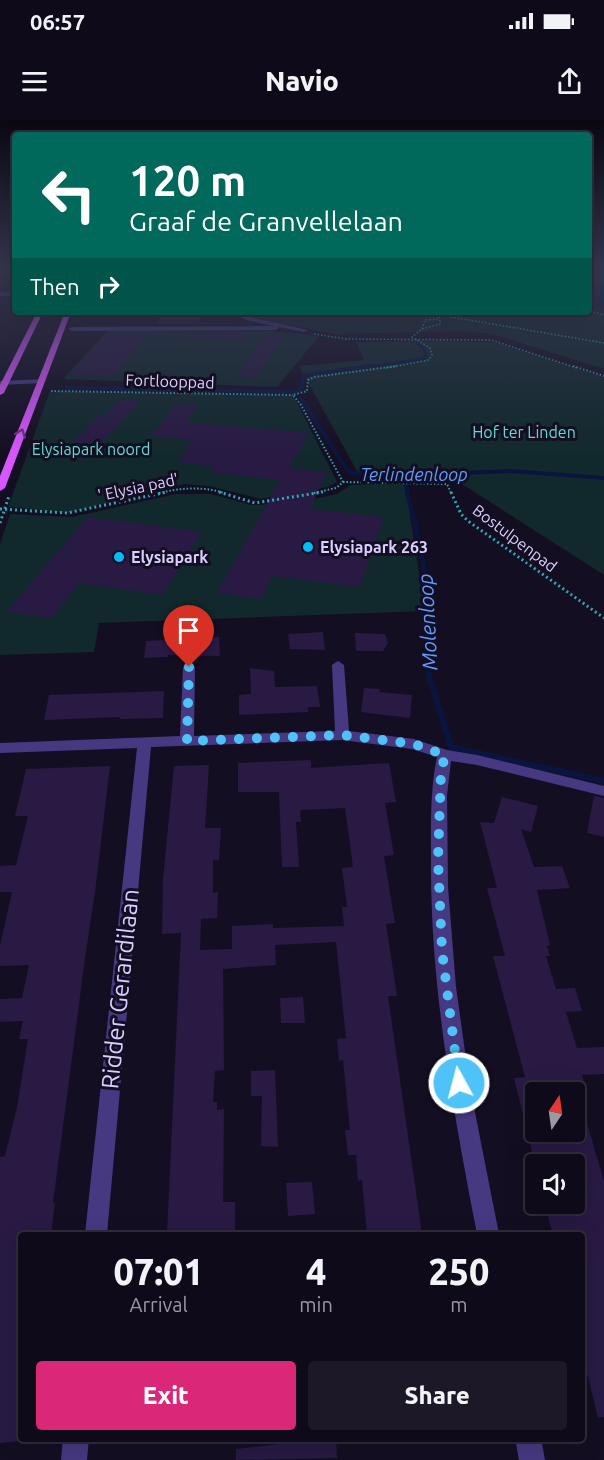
<!DOCTYPE html>
<style>
:root{--surface:#0f0a1a;--page:#1d1827;--text:#f1f3f6;--muted:#9b9aa2;--line:#2f2b39;--accent:#db2777}
body{margin:0;font-family:Ubuntu,sans-serif;background:var(--page);color:var(--text);height:100vh;display:flex;flex-direction:column;font-size:22px;white-space:nowrap}
*{box-sizing:border-box;margin:0}
p{font-size:20px;color:var(--muted)}
.icon{flex:none;width:33px;height:33px;fill:none;stroke:currentColor;stroke-width:2;stroke-linecap:round;stroke-linejoin:round}
.map{position:relative;flex:1;overflow:hidden}
.drawer{position:absolute;left:18px;top:1112px;width:567px;height:210px;display:flex;flex-direction:column;background:var(--surface);border-radius:6px;box-shadow:0 6px 24px #0002,0 0 0 2px var(--line)}
.drawer>*{flex:none}
.top-card{position:absolute;left:12px;top:12px;width:580px;height:183px;border-radius:6px;box-shadow:0 6px 24px #0002,0 0 0 2px var(--line);background:#00695c;color:#fff;overflow:hidden}
.needle{width:39px;rotate:13deg}
.fabs{position:absolute;left:525px;top:962px;display:grid;gap:12px}
.fabs a{display:grid;place-items:center;width:60px;height:60px;border-radius:6px;background:var(--surface);box-shadow:0 6px 24px #0002,0 0 0 2px var(--line);font-size:30px}
.pin{position:absolute;display:grid;place-items:center;width:51px;height:51px;color:#fff;margin:-62px -26px;border-radius:50% 50% 50% 0;rotate:-45deg;box-shadow:0 0 6px #0007}
.pin .icon{rotate:45deg}
.me{position:absolute;width:66px;margin:-33px;rotate:353deg;stroke-linejoin:round;filter:drop-shadow(0 0 4px #0008)}
.turn{display:flex;align-items:center;gap:21px;height:126px;padding:0 18px;font-size:27px}
.turn .icon{width:78px;height:78px;stroke-width:2.5}
.turn b{display:block;font-size:42px;line-height:51px}
.then{display:flex;align-items:center;height:57px;padding:0 18px;background:#0003;gap:12px;font-size:22px}
.eta{display:flex;justify-content:space-evenly;align-items:center;height:102px;text-align:center}
.eta b{font-size:36px;font-weight:800;line-height:42px}
.button{display:flex;gap:12px;margin-top:auto;padding:12px 18px}
.button a{flex:1;height:69px;border-radius:6px;background:var(--accent);color:#fff;font-size:24px;font-weight:800;line-height:69px;text-align:center}
.button a+a{background:var(--page);color:var(--text)}
.status{display:flex;justify-content:space-between;align-items:center;height:42px;padding:0 30px;background:var(--surface);direction:ltr}
.status svg{height:16px;fill:currentColor}
header{display:flex;justify-content:space-between;align-items:center;height:78px;padding:0 18px;background:var(--surface);font-size:27px;font-weight:800}
.map>svg:first-child{display:block}
.green{fill:#11292c}
.water{fill:#0a153f}
.lines{fill:none;stroke-linecap:round;stroke-linejoin:round}
.stream-far3{stroke:#0a153f;stroke-width:3}
.stream-far2{stroke:#0a153f;stroke-width:4}
.stream-far1{stroke:#0a153f;stroke-width:4.5}
.stream{stroke:#0a153f;stroke-width:6}
.building{fill:#281a43}
.path-far2{stroke:#2fa8b3;stroke-width:1.5;stroke-dasharray:1.5 2;stroke-linecap:butt}
.path-far1{stroke:#2fa8b3;stroke-width:2;stroke-dasharray:1.5 2;stroke-linecap:butt}
.path{stroke:#2fa8b3;stroke-width:3;stroke-dasharray:2 3;stroke-linecap:butt}
.minor{fill:#463981;fill-rule:evenodd}
.major{fill:#d757fe;fill-rule:evenodd}
.oneway{stroke:#6c2f85}
.route{stroke:#4fc3f7;stroke-width:10;stroke-dasharray:0 18}
.poi-dot{fill:#02bcf8;stroke:#140e22;stroke-width:2}
.labels{text-anchor:middle;dominant-baseline:central;stroke-width:6;stroke-linejoin:round;paint-order:stroke}
.far-street-label{font-size:16px;fill:#dbcfff;stroke:#140e22}
.far-park-label{font-size:16px;fill:#5bded0;stroke:#140e22}
.far-poi-label{font-size:16px;font-weight:bold;fill:#dbcfff;stroke:#140e22;text-anchor:start}
.far-water-label{font-size:18px;font-style:italic;fill:#5e9dfe;stroke:#140e22}
.water-label{font-size:21px;font-style:italic;fill:#5e9dfe;stroke:#140e22}
.near-street-label{font-size:24px;fill:#dbcfff;stroke:#140e22}
</style>
<div class="status"><b>06:57</b><svg viewBox="0 0 49 12"><path d="M0 12V9h3v3zM5 12V6h3v6zM10 12V3h3v9zM15 12V0h3v12zM26 1h20v11H26zM47 4h2v5h-2z"/></svg></div>
<header><svg class="icon" aria-label="menu" viewBox="0 0 24 24"><path d="M4 6h16M4 12h16M4 18h16"/></svg>Navio<svg class="icon" aria-label="share" viewBox="0 0 24 24"><path d="M12 15V3M7 8l5-5 5 5M5 13v7h14v-7"/></svg></header>
<div class="map">
<svg width="604" height="1340" viewBox="0 0 604 1340">
<rect width="100%" height="100%" fill="#140e22"/>
<g class="green">
<polygon points="590,149 604,149 604,249 493,214 462,211 336,214 249,197 238,192 590,192"/>
<polygon points="110,208 245,208 319,216 277,267 63,259"/>
<polygon points="422,220 494,222 604,257 604,455 451,357 358,353 299,246 364,240 356,222"/>
<polygon points="50,271 293,275 337,362 328,367 261,379 209,366 185,364 67,393 8,387"/>
<polygon points="405,363 425,491 99,503 94,532 0,535 0,424 10,394 72,397 176,374 211,374 251,385 295,383 337,374 351,365"/>
</g>
<polygon class="water" points="590,162 604,162 604,188 590,186"/>
<g class="lines">
<polyline class="stream-far3" points="361,248 423,239 426,237 423,227 417,223"/>
<g class="stream-far2">
<polyline points="67,268 294,272 301,270 303,257 307,255 372,246"/>
<polyline points="301,278 349,353 434,357 459,353 511,351 604,358"/>
<polyline points="405,363 408,373"/>
</g>
<path class="stream-far1" d="M407,372C421,425 432,478 430,534"/>
<polyline class="stream" points="430,532 429,556 451,627 604,661"/>
</g>
<g class="building">
<polygon points="163,192 196,192 196,197 201,197 199,203 249,204 157,204"/>
<polygon points="247,212 245,220 152,215 153,213"/>
<polygon points="106,213 148,213 112,257 70,254"/>
<polygon points="266,215 284,216 256,257 237,256"/>
<polygon points="121,279 140,281 86,339 59,336 100,295 105,295"/>
<polygon points="177,284 198,286 186,302 309,313 289,348 327,352 310,389 384,397 360,467 272,456 261,479 217,473 280,360 210,352 214,346 177,342 193,320 151,316"/>
<polygon points="88,397 202,412 162,475 79,463 51,498 6,492"/>
<polygon points="323,512 325,530 290,529 288,514"/>
<polygon points="355,513 385,514 388,523 383,531 358,531 356,530"/>
<polygon points="219,517 220,536 168,535 168,537 144,538 146,521"/>
<polygon points="250,548 274,551 275,567 317,566 320,587 308,587 308,592 239,595 239,575 251,574"/>
<polygon points="364,568 380,569 379,572 412,575 410,598 361,592"/>
<polygon points="164,571 163,598 120,599 120,597 44,600 49,575"/>
<polygon points="311,640 311,648 389,643 396,682 385,683 394,735 384,736 395,803 386,804 397,876 388,876 422,1114 367,1114 362,1060 358,1061 356,1035 348,1035 345,1010 350,1010 343,940 339,941 337,919 346,918 336,822 275,825 276,845 223,849 224,950 215,951 213,982 217,982 217,990 224,989 223,1082 235,1082 235,1111 212,1112 212,1114 167,1114 181,813 162,814 163,759 174,646 209,645 205,708 221,708 219,740 213,740 213,773 218,772 217,798 201,799 200,830 232,829 232,806 273,804 273,808 344,806 342,787 347,787 342,748 353,747 345,688 300,690 301,702 296,702 299,747 282,747 279,672 238,672 238,643"/>
<polygon points="110,646 95,772 85,838 53,1083 55,1083 51,1114 21,1114 21,1321 0,1323 0,1037 5,1036 17,987 28,919 19,919 23,901 0,902 0,879 22,878 29,845 0,846 0,826 12,772 0,772 0,746 16,745 28,696 15,696 26,649"/>
<polygon points="594,676 604,678 604,717 587,713"/>
<polygon points="502,677 538,686 531,712 521,709 534,747 562,746 570,768 537,770 550,825 547,826 550,836 546,836 556,869 575,868 582,891 566,892 577,928 604,927 604,954 582,955 587,972 536,972 536,1011 574,1011 574,977 579,976 604,1061 604,1297 598,1298 582,1233 582,1114 553,1114 544,1083 574,1083 574,1044 535,1044 514,958 525,957 493,836 505,836 487,768 497,768 480,702 494,703"/>
<polygon points="303,877 305,903 281,903 280,878"/>
<polygon points="275,950 278,1027 261,1026 262,976 251,976 251,951"/>
<polygon points="312,1062 315,1094 288,1096 286,1063"/>
<polygon points="297,1318 336,1318 337,1338 236,1340 236,1329 298,1322"/>
</g>
<g class="lines">
<g class="path-far2">
<polyline points="590,161 604,162"/>
<polyline points="590,191 604,195"/>
<polyline points="434,192 451,197 604,223"/>
<polyline points="422,209 425,200 439,199"/>
<polyline points="314,214 346,219 491,220 577,248"/>
<polyline points="386,248 429,240 432,235 430,228 412,217 422,209 440,204 440,198 434,192"/>
</g>
<g class="path-far1">
<polyline points="573,246 604,256"/>
<polyline points="51,271 293,275"/>
<polyline points="343,362 301,285 293,275 307,271 308,260 314,257 397,246"/>
<polyline points="343,362 447,364 451,373"/>
<path d="M159,373C181,368 202,366 224,373"/>
<polyline points="314,373 336,368 343,362"/>
</g>
<g class="path">
<polyline points="219,372 255,383 323,372"/>
<polyline points="451,372 461,394 468,401 604,498"/>
<polyline points="0,389 67,393 167,372"/>
<polyline points="0,403 9,376"/>
</g>
<g class="minor">
<rect x="0" y="172" width="15" height="4"/>
<polygon points="231,192 239,192 250,197 308,210 304,212 279,207 276,210 72,211 68,209 72,207 273,206 246,200"/>
<polygon points="45,259 46,261 42,263 0,265 0,261"/>
<path d="M338,541L344,545L349,611L414,619L447,630L477,635L604,666V676L477,645L451,641L447,675L448,767L456,867L470,967L499,1114H477C453,990 430,865 431,738C431,705 430,670 437,637L412,629L342,620L151,627L107,1114H85L137,628L0,633V623L180,616L183,547L189,543L195,547L194,616L335,611L332,545Z"/>
<polygon points="63,1318 89,1318 87,1340 61,1340"/>
<polygon points="515,1318 541,1318 545,1340 519,1340"/>
</g>
<g class="major">
<polygon points="37,192 43,192 4,273 0,275 0,265"/>
<polygon points="65,192 71,192 5,368 0,371 0,356"/>
</g>
</g>
<defs><path id="oneway-chevron" d="M-2-3.5L2.5 0L-2 3.5" fill="none" stroke-width="1.6" stroke-linecap="round" stroke-linejoin="round" transform="scale(1.5)"/></defs>
<use class="oneway" href="#oneway-chevron" transform="translate(21 313) rotate(-69)"/>
<linearGradient id="sky" x2="0" y2="1"><stop stop-color="#0b0813"/><stop offset="0.44" stop-color="#34364f"/><stop offset="1" stop-color="#34364f" stop-opacity="0"/></linearGradient>
<rect width="604" height="336" fill="url(#sky)"/>
<g class="lines">
<polyline class="route" points="189,547 187,621 342,615 414,624 445,635 441,652 438,739 442,831 459,963"/>
</g>
<g class="poi-dot">
<circle cx="308" cy="427" r="6"/>
<circle cx="119" cy="437" r="6"/>
</g>
<g class="labels">
<g class="far-street-label">
<text transform="translate(170 261) rotate(2)">Fortlooppad</text>
<text transform="translate(138 367) rotate(-12)">' Elysia pad'</text>
<text transform="translate(515 418) rotate(37)">Bostulpenpad</text>
</g>
<g class="far-park-label">
<text x="524" y="312">Hof ter Linden</text>
<text x="91" y="329">Elysiapark noord</text>
</g>
<g class="far-poi-label">
<text x="320" y="427">Elysiapark 263</text>
<text x="131" y="437">Elysiapark</text>
</g>
<g class="far-water-label">
<text x="414" y="354">Terlindenloop</text>
</g>
<g class="water-label">
<text transform="translate(427 502) rotate(-93)">Molenloop</text>
</g>
<g class="near-street-label">
<text transform="translate(120 869) rotate(-84)">Ridder Gerardilaan</text>
</g>
</g>
</svg>
<div class="fabs">
<a><svg class="needle" viewBox="-14 -14 28 28"><path d="M0-13l5 13h-10z" fill="#e53935"/><path d="M0 13l5-13h-10z" fill="#9b9aa2"/></svg></a>
<a><svg class="icon" aria-label="sound" viewBox="0 0 24 24"><path d="M4 9h4l5-4v14l-5-4H4zM17 9q2 3 0 6"/></svg></a>
</div>
<div class="pin" style="left:189px;top:547px;background:#d93025"><svg class="icon" aria-label="arrive" viewBox="0 0 24 24"><path d="M6 21V4h12l-3 4 3 4H6"/></svg></div>
<svg class="me" style="left:459px;top:963px" viewBox="-20 -20 40 40"><circle r="17" fill="#4fc3f7" stroke="#fff" stroke-width="3"/><path d="M0-11L8 9 0 5-8 9z" fill="#fff"/></svg>
<div class="top-card">
<div class="turn"><svg class="icon" aria-label="left" viewBox="0 0 24 24"><path d="M17 20v-9H6M10 6l-5 5 5 5"/></svg><div><b>120 m</b>Graaf de Granvellelaan</div></div>
<div class="then">Then<svg class="icon" aria-label="right" viewBox="0 0 24 24"><path d="M7 20v-9h11M14 6l5 5-5 5"/></svg></div>
</div>
<section class="drawer">
<div class="eta">
<div><b>07:01</b><p>Arrival</p></div>
<div><b>4</b><p>min</p></div>
<div><b>250</b><p>m</p></div>
</div>
<div class="button"><a>Exit</a><a>Share</a></div>
</section>
</div>
